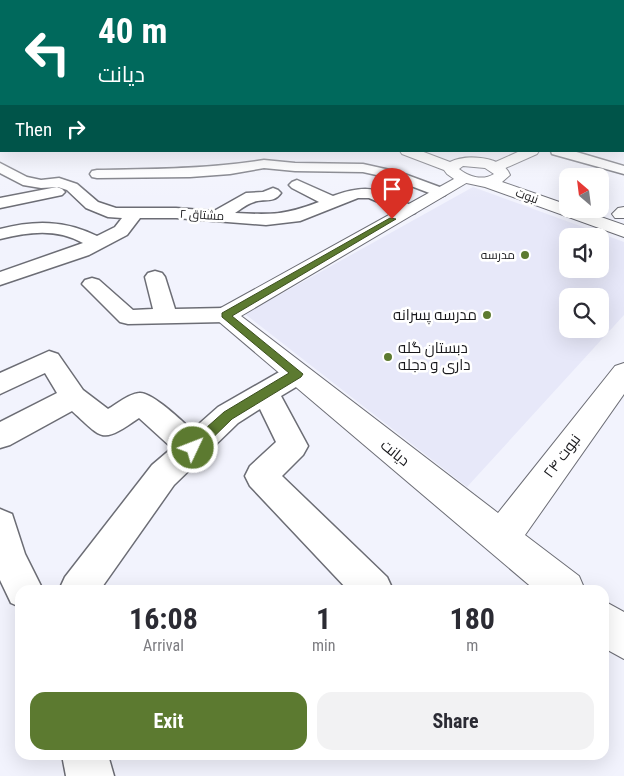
<!DOCTYPE html>
<meta charset="utf-8">
<style>
:root{--surface:#fff;--page:#f2f2f3;--text:#2b2b33;--muted:#7c7c81;--accent:#5c7a30}
body{margin:0;font-family:"Roboto Condensed",Cairo,sans-serif;background:var(--page);color:var(--text);height:100vh;display:flex;flex-direction:column;font-size:19px;white-space:nowrap}
*{box-sizing:border-box;margin:0}
p{font-size:16px;color:var(--muted)}
.icon{flex:none;width:28px;height:28px;fill:none;stroke:currentColor;stroke-width:2;stroke-linecap:round;stroke-linejoin:round}
.map{position:relative;flex:1;overflow:hidden}
.panel{position:absolute;left:15px;top:585px;width:594px;height:175px;display:flex;flex-direction:column;background:var(--surface);border-radius:15px;box-shadow:0 5px 20px #0002}
.panel>*{flex:none}
.banner{position:absolute;left:0px;top:0px;width:625px;height:152px;box-shadow:0 5px 20px #0002;background:#00695c;color:#fff;overflow:hidden}
.needle{width:32px;rotate:332deg}
.tools{position:absolute;left:559px;top:168px;display:grid;gap:10px}
.tools a{display:grid;place-items:center;width:50px;height:50px;border-radius:10px;background:var(--surface);box-shadow:0 5px 20px #0002;font-size:25px}
.pin{position:absolute;display:grid;place-items:center;width:42px;height:42px;color:#fff;margin:-51px -21px;border-radius:50% 50% 50% 0;rotate:-45deg;box-shadow:0 0 5px #0007}
.pin .icon{rotate:45deg}
.me{position:absolute;width:55px;margin:-28px;rotate:47deg;stroke-linejoin:round;filter:drop-shadow(0 0 4px #0008)}
.turn{display:flex;align-items:center;gap:18px;height:105px;padding:0 15px;font-size:22px}
.turn .icon{width:65px;height:65px;stroke-width:2.5}
.turn b{display:block;font-size:35px;line-height:42px}
.then{display:flex;align-items:center;height:48px;padding:0 15px;background:#0003;gap:10px;font-size:19px}
.eta{display:flex;justify-content:space-evenly;align-items:center;height:85px;text-align:center}
.eta b{font-size:30px;font-weight:700;line-height:35px}
.primary-button{display:flex;gap:10px;margin-top:auto;padding:10px 15px}
.primary-button a{flex:1;height:58px;border-radius:15px;background:var(--accent);color:#fff;font-size:20px;font-weight:700;line-height:58px;text-align:center}
.primary-button a+a{background:var(--page);color:var(--text)}
.map>svg:first-child{display:block}
.built{fill:#e7e8f9;fill-rule:evenodd}
.lines{fill:none;stroke-linecap:round;stroke-linejoin:round}
.minor-casing{stroke:#6c6d75;stroke-width:3}
.tertiary-casing{stroke:#6c6d75;stroke-width:2}
.secondary-casing{stroke:#6c6d75;stroke-width:2}
.minor{fill:#fff;fill-rule:evenodd}
.tertiary{fill:#fff;fill-rule:evenodd}
.secondary{fill:#fff;fill-rule:evenodd}
.route{fill:#5c7a30;stroke:#3c4f1f}
.poi-dot{fill:#5c7a30;stroke:#fff;stroke-width:2}
.labels{text-anchor:middle;dominant-baseline:central;stroke-width:5;stroke-linejoin:round;paint-order:stroke}
.far-street-label{font-size:12px;fill:#19191c;stroke:#fff}
.far-poi-label{font-size:12px;fill:#19191c;stroke:#fff;text-anchor:end}
.poi-label{font-size:15px;fill:#19191c;stroke:#fff;text-anchor:end}
.street-label{font-size:15px;fill:#19191c;stroke:#fff}
</style>
<div class="map">
<svg width="624" height="776" viewBox="0 0 624 776">
<rect width="100%" height="100%" fill="#f2f3fd"/>
<path class="built" d="M473,187L624,242V315L467,487L245,314ZM568,236H600V269H568ZM568,296H600V329H568Z"/>
<g class="lines">
<defs>
<g id="minor">
<rect x="0" y="111" width="1" height="7"/>
<polygon points="551,151 573,151 624,166 624,174 552,154"/>
<path d="M264,160L295,163L363,164L399,172L445,189L448,192L445,195L440,197L390,178L363,172L295,171L264,168L230,174L190,177L97,178L92,177L90,174L92,171L97,170C153,169 208,169 264,160Z"/>
<path d="M0,163L27,177L41,180L59,178L77,184L98,202L116,208H176L214,211L246,193L263,192L273,188L278,190L281,193C273,204 264,198 254,202C247,204 241,209 235,213C271,215 285,215 319,202L292,188L289,185L292,182L297,180L333,196C372,182 379,191 415,207L417,210L415,213L409,215L369,198H358L300,221L266,225L176,218H140L127,235L89,255L0,285V272L83,243C56,228 29,232 0,239V229C34,220 65,220 97,236L115,227L122,218L108,217L86,208L67,190L58,187L41,188L23,185L0,173Z"/>
<polygon points="57,187 62,189 65,192 62,195 0,208 0,198"/>
<polygon points="155,271 162,273 165,277 175,309 225,308 233,310 236,315 233,320 225,322 128,324 120,322 82,284 85,280 92,278 99,280 133,310 153,309 145,277 148,273"/>
<path d="M49,351L58,354L83,390L108,409C117,404 128,394 139,393C151,391 182,421 192,430L218,407L288,367L297,364L306,367L310,374L306,381L281,396L308,446L303,455L282,476L387,577L393,590H348L250,486L245,476L250,466L276,442L260,409L238,423L174,485L100,590H59L65,577L152,465L172,448L139,418C101,444 104,440 72,411L10,445L0,448V422L57,393L45,373L0,394V373Z"/>
<polygon points="0,509 12,514 25,554 43,590 20,590 20,607 11,603 0,580"/>
<polygon points="62,755 108,755 114,776 66,776"/>
</g>
<g id="tertiary">
<polygon points="520,151 539,151 537,154 501,170 491,170 489,167 491,164"/>
<polygon points="463,174 468,176 471,179 468,182 241,316 498,513 615,366 624,363 624,394 525,535 579,576 585,590 535,590 217,320 213,315 217,310"/>
<polygon points="624,207 624,218 615,218 612,214 618,208"/>
<polygon points="604,601 624,612 624,659 604,648"/>
</g>
<path id="secondary" d="M400,151H421L450,162C465,154 498,156 508,171L510,175L502,182L568,205V209H578L624,225V237L485,187L457,181L447,174L444,170L402,154ZM463,166L485,168L494,174C483,181 469,177 459,169Z"/>
</defs>
<use href="#minor" class="minor-casing"/>
<use href="#tertiary" class="tertiary-casing"/>
<use href="#secondary" class="secondary-casing"/>
<use href="#minor" class="minor"/>
<use href="#tertiary" class="tertiary"/>
<use href="#secondary" class="secondary"/>
</g>
<linearGradient id="sky" x2="0" y2="1"><stop stop-color="#81b4d9"/><stop offset="0.46" stop-color="#f9fafe"/><stop offset="1" stop-color="#f9fafe" stop-opacity="0"/></linearGradient>
<rect width="624" height="199" fill="url(#sky)"/>
<polygon class="route" points="390,218 396,219 232,316 303,374 301,377 232,419 198,452 193,453 188,452 187,448 188,444 224,412 289,373 222,317 222,313"/>
<g class="poi-dot">
<circle cx="525" cy="255" r="5"/>
<circle cx="487" cy="315" r="5"/>
<circle cx="388" cy="357" r="5"/>
</g>
<g class="labels">
<g class="far-street-label">
<text transform="translate(527 196) rotate(20)">نبوت</text>
<text transform="translate(202 215) rotate(3)">مشتاق ۲</text>
</g>
<g class="far-poi-label">
<text x="515" y="255">مدرسه</text>
</g>
<g class="poi-label">
<text x="477" y="315">مدرسه پسرانه</text>
<text x="398" y="348" text-anchor="start">دبستان گله<tspan x="398" dy="17">داری و دجله</tspan></text>
</g>
<g class="street-label">
<text transform="translate(395 453) rotate(39)">دیانت</text>
<text transform="translate(562 456) rotate(-53)">نبوت ۲۴</text>
</g>
</g>
</svg>
<div class="tools">
<a><svg class="needle" viewBox="-14 -14 28 28"><path d="M0-13l5 13h-10z" fill="#e53935"/><path d="M0 13l5-13h-10z" fill="#7c7c81"/></svg></a>
<a><svg class="icon" aria-label="sound" viewBox="0 0 24 24"><path d="M4 9h4l5-4v14l-5-4H4zM17 9q2 3 0 6"/></svg></a>
<a><svg class="icon" aria-label="search" viewBox="0 0 24 24"><circle cx="10" cy="10" r="6"/><path d="M15 15l6 6"/></svg></a>
</div>
<div class="pin" style="left:392px;top:219px;background:#d93025"><svg class="icon" aria-label="arrive" viewBox="0 0 24 24"><path d="M6 21V4h12l-3 4 3 4H6"/></svg></div>
<svg class="me" style="left:193px;top:448px" viewBox="-20 -20 40 40"><circle r="17" fill="#5c7a30" stroke="#fff" stroke-width="3"/><path d="M0-11L8 9 0 5-8 9z" fill="#fff"/></svg>
<div class="banner">
<div class="turn"><svg class="icon" aria-label="left" viewBox="0 0 24 24"><path d="M17 20v-9H6M10 6l-5 5 5 5"/></svg><div><b>40 m</b>دیانت</div></div>
<div class="then">Then<svg class="icon" aria-label="right" viewBox="0 0 24 24"><path d="M7 20v-9h11M14 6l5 5-5 5"/></svg></div>
</div>
<section class="panel">
<div class="eta">
<div><b>16:08</b><p>Arrival</p></div>
<div><b>1</b><p>min</p></div>
<div><b>180</b><p>m</p></div>
</div>
<div class="primary-button"><a>Exit</a><a>Share</a></div>
</section>
</div>
